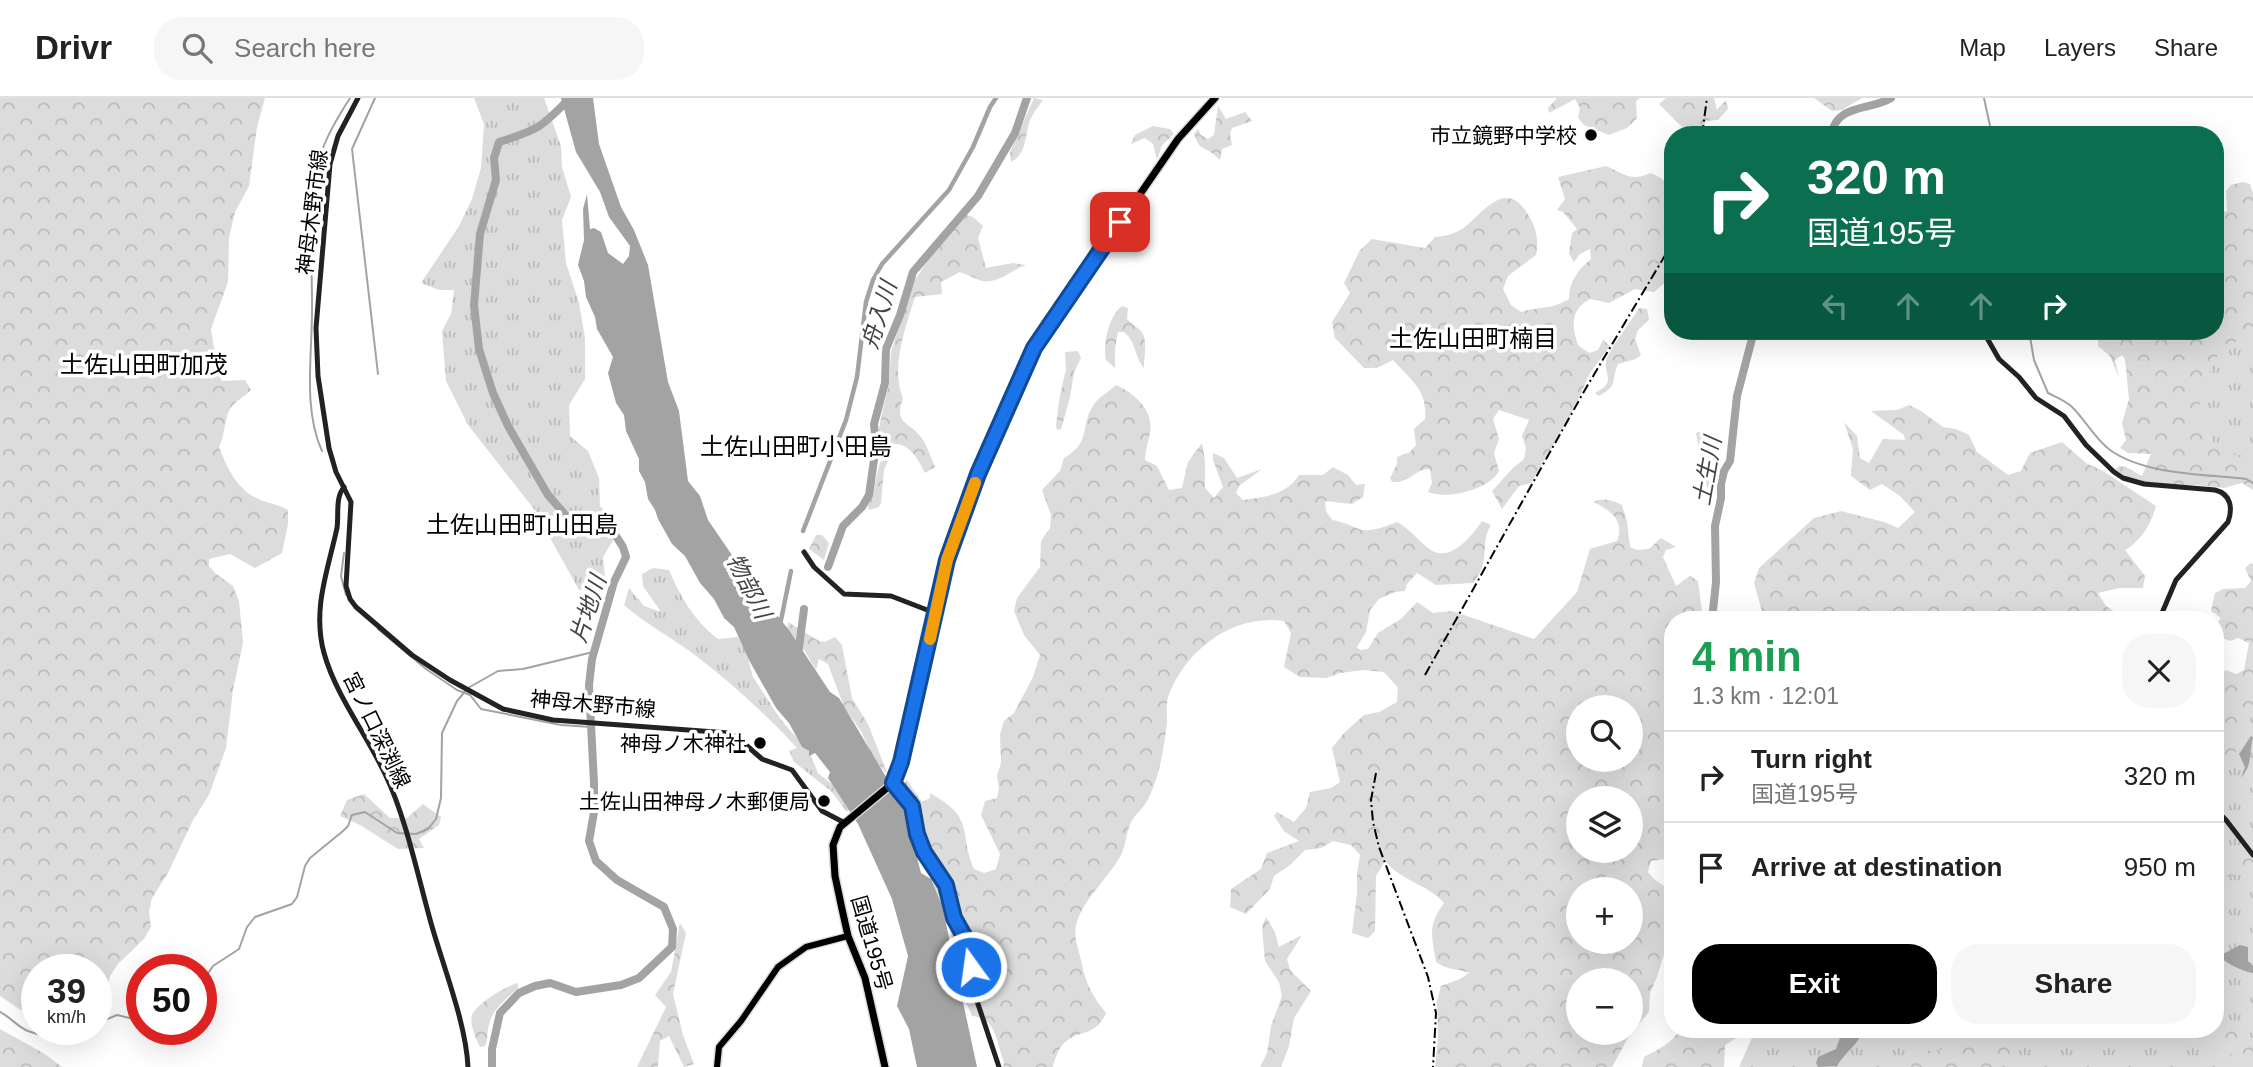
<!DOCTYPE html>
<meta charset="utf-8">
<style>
:root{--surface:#fff;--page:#f6f6f6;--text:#222;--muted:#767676;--line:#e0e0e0;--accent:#000}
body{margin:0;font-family:Helvetica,"Noto Sans JP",sans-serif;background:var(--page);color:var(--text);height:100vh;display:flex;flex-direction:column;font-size:26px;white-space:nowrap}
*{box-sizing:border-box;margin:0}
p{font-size:23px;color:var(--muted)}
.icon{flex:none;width:38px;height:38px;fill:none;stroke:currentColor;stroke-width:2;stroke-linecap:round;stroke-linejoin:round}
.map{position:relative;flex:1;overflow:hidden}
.sheet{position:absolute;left:1664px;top:513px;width:560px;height:427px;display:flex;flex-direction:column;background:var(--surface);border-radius:28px;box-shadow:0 7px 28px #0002}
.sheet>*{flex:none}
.top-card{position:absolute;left:1664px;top:28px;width:560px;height:214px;border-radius:28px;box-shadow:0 7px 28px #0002;background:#0b6e4f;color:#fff;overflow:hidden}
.tools{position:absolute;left:1566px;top:597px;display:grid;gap:14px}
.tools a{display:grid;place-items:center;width:77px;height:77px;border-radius:50%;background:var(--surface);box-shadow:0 7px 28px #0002;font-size:35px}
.speed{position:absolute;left:21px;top:856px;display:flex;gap:14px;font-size:35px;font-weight:700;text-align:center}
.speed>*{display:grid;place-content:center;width:91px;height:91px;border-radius:50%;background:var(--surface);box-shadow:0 7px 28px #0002;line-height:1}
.speed small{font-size:18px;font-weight:400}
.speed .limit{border:10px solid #d22;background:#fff;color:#111}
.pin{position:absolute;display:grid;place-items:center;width:60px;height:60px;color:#fff;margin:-30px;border-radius:14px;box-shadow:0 4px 10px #0006}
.me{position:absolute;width:77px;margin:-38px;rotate:346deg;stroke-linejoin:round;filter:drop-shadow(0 0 5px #0008)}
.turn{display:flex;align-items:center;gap:24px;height:147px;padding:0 28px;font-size:32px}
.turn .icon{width:91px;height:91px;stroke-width:2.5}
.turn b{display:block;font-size:49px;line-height:60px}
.lanes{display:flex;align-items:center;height:66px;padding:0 28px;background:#0003;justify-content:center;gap:35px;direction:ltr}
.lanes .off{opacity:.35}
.round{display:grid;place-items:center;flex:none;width:74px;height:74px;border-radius:28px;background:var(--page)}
.summary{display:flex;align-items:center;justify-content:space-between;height:119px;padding:0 28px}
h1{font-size:42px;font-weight:700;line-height:52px;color:#1e9e55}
.cta{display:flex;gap:14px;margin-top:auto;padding:14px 28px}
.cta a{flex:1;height:80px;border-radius:28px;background:var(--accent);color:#fff;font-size:28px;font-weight:700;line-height:80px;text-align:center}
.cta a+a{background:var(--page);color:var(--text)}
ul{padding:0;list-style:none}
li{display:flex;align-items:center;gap:21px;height:91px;padding:0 28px;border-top:2px solid var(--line)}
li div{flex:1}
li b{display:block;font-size:26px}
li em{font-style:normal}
header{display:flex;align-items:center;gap:42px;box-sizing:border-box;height:98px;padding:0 35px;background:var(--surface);border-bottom:2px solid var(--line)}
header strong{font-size:33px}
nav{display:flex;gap:38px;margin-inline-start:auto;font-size:24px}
.search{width:490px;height:63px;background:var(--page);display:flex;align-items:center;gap:18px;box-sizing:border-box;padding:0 24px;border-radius:28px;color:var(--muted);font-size:26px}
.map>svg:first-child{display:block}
.grass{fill:url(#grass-tufts)}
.forest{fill:url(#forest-crowns);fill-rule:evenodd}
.water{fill:#a3a3a3}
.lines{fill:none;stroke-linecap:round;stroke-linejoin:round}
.stream{stroke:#a3a3a3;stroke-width:2}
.canal{stroke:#a3a3a3;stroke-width:4.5}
.river{stroke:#a3a3a3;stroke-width:8}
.primary-casing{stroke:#dbdbdb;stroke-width:9}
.highway-casing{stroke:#dbdbdb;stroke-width:10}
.secondary{stroke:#222;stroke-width:5}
.primary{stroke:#000;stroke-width:6}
.highway{stroke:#000;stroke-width:7}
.rail{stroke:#000;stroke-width:2;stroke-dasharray:10 3.5 2 3.5;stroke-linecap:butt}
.route-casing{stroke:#114b97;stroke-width:18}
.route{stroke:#1a73e8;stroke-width:12}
.slow{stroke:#f59e0b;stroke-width:12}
.poi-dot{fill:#000;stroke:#fff;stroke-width:2.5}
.labels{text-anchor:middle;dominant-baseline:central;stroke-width:7;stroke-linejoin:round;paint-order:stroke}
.poi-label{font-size:21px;fill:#000;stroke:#fff;text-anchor:end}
.street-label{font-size:21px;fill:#000;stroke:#fff}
.water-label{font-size:23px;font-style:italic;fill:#444;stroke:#fff}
.quarter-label{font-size:24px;fill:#000;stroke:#fff}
</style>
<header>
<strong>Drivr</strong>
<div class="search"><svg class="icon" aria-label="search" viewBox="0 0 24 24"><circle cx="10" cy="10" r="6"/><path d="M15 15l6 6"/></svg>Search here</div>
<nav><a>Map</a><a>Layers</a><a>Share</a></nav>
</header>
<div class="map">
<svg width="2253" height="969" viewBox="0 0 2253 969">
<defs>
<pattern id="grass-tufts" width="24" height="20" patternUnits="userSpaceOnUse" patternTransform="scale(1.75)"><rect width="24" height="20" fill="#dcdcdc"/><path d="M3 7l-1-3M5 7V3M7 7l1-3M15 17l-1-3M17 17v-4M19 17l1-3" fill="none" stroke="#bbb"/></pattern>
<pattern id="forest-crowns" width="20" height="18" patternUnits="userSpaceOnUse" patternTransform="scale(1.75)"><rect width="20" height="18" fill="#dcdcdc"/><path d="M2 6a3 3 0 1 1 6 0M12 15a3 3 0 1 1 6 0" fill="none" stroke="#bbb"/></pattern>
</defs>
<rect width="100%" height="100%" fill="#fff"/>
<g class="grass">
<polygon points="474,0 544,0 561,48 562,69 571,99 562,122 566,165 579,205 585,240 585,281 569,307 570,338 588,353 599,380 600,408 620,431 603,459 605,479 597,490 579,492 534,411 468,327 446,283 442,233 451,216 454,192 439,192 421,185 459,128 472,101 481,70 484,26"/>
<polygon points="2253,238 2253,369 2216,347 2198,327 2194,303 2218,248 2229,242"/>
<path d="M653,470L669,472C681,500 694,522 718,541L738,539L747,556L753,579L781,622L810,655L818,675L839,692L850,710L847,714L831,693L794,664L789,653L797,650C765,615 729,583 691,554C669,538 644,525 624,507L629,490L644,508L661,514L643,488L642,476Z"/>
<polygon points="2253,608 2253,969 1739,969 1756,931 2216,931 2216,666"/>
</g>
<g class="forest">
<path d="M0,0H265L257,29L249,88L235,114L229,140L228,184L211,231L218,275L222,283L245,282L251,292C245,298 234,304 230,311C223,324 226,335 219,349C228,372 238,394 263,403C272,406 279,407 288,412V426L282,455L255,470L230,456L209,461V468L215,475L233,488L239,503L243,545L233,592L226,650L209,697L193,722L168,775L152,800L149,814L151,829L144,841L118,866L110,878L107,892L96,911V872H37V918L19,911L0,898Z"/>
<path d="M1034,0L1043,2C1038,9 1033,15 1030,22C1025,37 1027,56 1011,64L1010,54Z"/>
<polygon points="1557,0 1640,0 1636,3 1637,20 1627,30 1609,37 1584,27 1578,20 1580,10 1575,1 1549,15 1548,10"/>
<polygon points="1666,0 1714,0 1717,12 1726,2 1728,11 1718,22 1706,23 1702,37 1684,37 1682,29 1659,6"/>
<polygon points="1814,0 1862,0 1842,12 1832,13"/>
<path d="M1218,8L1226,21L1245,14L1252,23L1232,30L1230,36L1232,47L1222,51L1220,62C1217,60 1215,57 1212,55C1200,47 1200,52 1194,36L1198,31L1201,37L1208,41L1214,37Z"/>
<polygon points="1153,28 1170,31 1174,36 1162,47 1157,62 1153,46 1145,40 1131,46 1135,37"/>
<path d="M1606,68C1625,76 1630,84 1651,75L1661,80L1669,87L1673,83V178L1654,194L1635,191L1609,205L1590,201C1571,211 1571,227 1578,247L1589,255L1598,252L1603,242L1610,248L1590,275L1575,309L1531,385L1519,388L1502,411L1492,393L1513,370L1524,361L1526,350L1522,338L1529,322L1499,312L1493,321L1499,341L1494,355L1499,373C1489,392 1447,402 1428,394L1432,385L1430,371C1413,371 1412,385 1392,384L1390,380L1397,366V359L1410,354L1416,347L1414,331L1425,321C1428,293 1411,282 1393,262L1377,270H1364L1335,240L1332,224L1350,195L1344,185L1360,152L1372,141L1425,150L1435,139C1446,138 1456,136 1466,128C1484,113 1506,81 1527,115C1536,129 1539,140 1536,157L1508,178L1503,191L1511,207L1521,214C1541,208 1551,212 1569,201C1569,183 1578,172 1591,161L1590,151L1580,156L1574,164L1569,156L1572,135L1577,131L1563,114L1557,112L1565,101L1558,79Z"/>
<path d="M2243,84L2250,86L2253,95V240L2222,247C2212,273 2184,315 2210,341C2222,352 2239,358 2253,367V392L2242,385L2224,390L2196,387L2139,386L2115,372L2119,368L2126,369L2142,378L2151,356L2128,355L2120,350L2126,342L2122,325L2129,301L2125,261L2122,257L2115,262L2119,280L2110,258L2098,248V241L2104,233H2216L2217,115L2227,113L2226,93L2231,87Z"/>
<path d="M1119,103L1127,109L1104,141L1096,144L1091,151C1092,128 1097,115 1119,103Z"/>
<path d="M966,117L973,119L983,128L978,140L986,170L1013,165L1026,167C1011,172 998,186 982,183C975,181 967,176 960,174L941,184L942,196L915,199C906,228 890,270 903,300C893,328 910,322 923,342C928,350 931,360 935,369L925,375C915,354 904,339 879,349L878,336L882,315L889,286L891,254L913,185L934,153Z"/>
<path d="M1122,208L1128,210L1127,221C1131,226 1136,228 1141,233C1148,240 1144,260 1144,270C1134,258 1137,245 1124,234H1118L1115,250V270L1106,262C1103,246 1108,219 1122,208Z"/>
<path d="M1639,210L1647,211L1649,222L1638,232L1635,241L1641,257L1636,261L1618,266C1610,283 1620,286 1599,298L1595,295C1617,284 1604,278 1606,263C1608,253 1633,221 1639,210Z"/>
<polygon points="1078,253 1081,260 1074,274 1070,300 1061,331 1057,332 1056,327 1060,297 1066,271 1065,254"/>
<path d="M1116,287C1134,295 1154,312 1150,334C1149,344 1145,351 1145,362L1157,368L1169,392L1182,390L1188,364L1202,345L1205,363V390L1214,400L1223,389L1213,362V355L1224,360L1237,380L1262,371L1239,388L1236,395L1243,402C1266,399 1286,397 1299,377H1323L1333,369L1348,377L1356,387L1365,386L1363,399L1352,406L1325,403L1326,413L1332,422C1343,424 1349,427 1359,431C1370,435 1387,428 1397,424C1410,431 1417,441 1428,450C1449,467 1471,439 1482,423L1491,427C1479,446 1492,463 1473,485L1436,487L1417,475L1407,486L1405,493L1395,494L1379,501L1370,512L1366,534L1357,549L1360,552L1368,551L1378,535L1401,521L1417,504L1433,515L1452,513L1534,541L1577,494L1590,451L1617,443C1625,423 1611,412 1593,404C1605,399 1612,402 1622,407L1627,423L1630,449L1637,452L1649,451L1661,440L1676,449L1666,452L1663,459L1676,488L1690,478L1698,483L1703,521L1673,522V760L1651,763L1648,774L1654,781L1673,794V814L1666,828L1669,841L1657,879L1650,895L1649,914L1629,938L1612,969H1435L1438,940L1437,903L1441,888L1460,881L1469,875C1457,870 1446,872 1436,864C1432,838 1427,828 1444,805C1429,787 1401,783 1385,763L1376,778L1375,833L1368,840L1352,835L1357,796V775L1360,757L1351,747L1333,743L1321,750L1305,752L1290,767L1274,778L1270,791L1246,816L1230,809L1231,791L1261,771L1267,755L1299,743L1284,733L1274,718L1277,714L1294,724L1306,710L1310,694L1331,690L1340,684L1332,650L1344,635L1364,617L1379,614L1397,604L1398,590L1384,574L1364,572L1340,575L1326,580L1300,579L1284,569L1291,535L1284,523C1233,516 1186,551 1168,599C1166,607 1167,617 1167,625C1164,650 1159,681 1147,703C1143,711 1135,716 1131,724C1126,735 1126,748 1120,759C1108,780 1082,803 1076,827C1074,839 1077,847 1080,858C1085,883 1090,895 1106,915C1092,948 1064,922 1053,969H1003L1004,964C996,944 997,920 972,918L962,894L961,872L944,810L917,750L910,725L893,698L907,682L922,704L930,700V695C976,721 958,732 974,771L984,775L996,771L1000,756L981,717L985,703L997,700L999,691L997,678L1001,665L1000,636L1004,623L1014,615L1033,579L1040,557L1024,537L1014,513L1017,500L1040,469L1041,443L1050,430L1051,417L1042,392L1060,373L1064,360C1094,342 1078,328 1095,305C1100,298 1110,293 1116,287ZM1578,609H1631V662H1578ZM1578,700H1631V752H1578ZM1578,791H1631V844H1578ZM1578,882H1631V934H1578Z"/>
<path d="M1909,307L1921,313L1943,329L1956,331L1969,337L1977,354L2008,377L2021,373L2030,355L2062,344L2086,365L2103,373L2156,408C2152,425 2140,444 2125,452L2145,478L2143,490H2119L2098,495L2106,508L2125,521H1764L1754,485L1759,470L1814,420L1841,413L1884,424L1898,430L1915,414L1900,398L1882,386L1870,392L1851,378L1853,351L1844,324L1857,338L1860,360L1869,365L1883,341L1905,342L1904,337L1871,313L1897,312Z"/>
<path d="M1705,332C1713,348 1723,384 1711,398H1709C1704,377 1700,356 1696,335Z"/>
<polygon points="889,361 884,372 881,405 879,409 869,412 867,405 874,389 880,364"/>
<polygon points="816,437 822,437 829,445 824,462 809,451"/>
<polygon points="2251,465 2253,466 2253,608 2239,647 2216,688 2216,580 2226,572 2236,576 2244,572 2249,545 2238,540 2230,543 2216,538 2216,527 2221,520 2211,513 2215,495 2223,491 2245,490 2251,483 2245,470"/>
<polygon points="788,524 819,543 825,544 835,539 842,547 852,600 868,626 888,677 875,663 861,633 844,609 828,566 819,561 816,572 804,552 787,533"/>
<polygon points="364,696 390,720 407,720 423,706 441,719 439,727 419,741 424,750 398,751 360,727 340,718 347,702"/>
<path d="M2253,732V778L2243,774C2235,777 2225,782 2218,776L2220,770Z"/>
<polygon points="1266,819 1275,834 1279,849 1302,837 1287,861 1290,872 1311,893 1294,920 1289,948 1281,969 1260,969 1267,955 1271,928 1282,898 1279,884 1265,863 1262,829"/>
<polygon points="680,825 686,835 673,896 683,937 694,966 684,969 669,938 660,943 658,969 637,969 666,909 655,897 671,874"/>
<path d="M518,885V890C505,902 491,912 488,931C487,937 488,942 485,948L480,949C476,941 469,925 472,917C477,905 506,888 518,885Z"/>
<polygon points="2216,919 2229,921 2240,929 2238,938 2243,947 2253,949 2253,958 2235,959 2197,931 2216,931"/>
<polygon points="0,931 45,956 62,969 0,969"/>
<path d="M1680,931H1751L1725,947L1724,969H1642L1644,959C1657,952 1673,945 1680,931Z"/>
<path d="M1990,931H2044L1996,969H1900C1919,946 1936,956 1961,948C1971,944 1981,936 1990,931Z"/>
</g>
<g class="water">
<polygon points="561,0 593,0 599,46 621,109 634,132 648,167 668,284 679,313 688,383 700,398 708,422 721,441 751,485 789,532 830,594 839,600 904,709 921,775 931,781 942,807 977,969 917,969 909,931 897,908 908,858 892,801 858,726 828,680 830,674 815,655 809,658 809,653 802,649 789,625 776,610 749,562 734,529 724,520 714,501 700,485 685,458 672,446 658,421 655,412 648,401 645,384 639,373 639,361 626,333 624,317 616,305 608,275 613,259 597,231 595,219 586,199 584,183 578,167 584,142 583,111 587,96 590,131 594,130 601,134 608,155 623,166 629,158 630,148 609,119 600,94 576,54"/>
<path d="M2251,638L2253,639C2249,655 2253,666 2241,680L2245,669L2239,656Z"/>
<path d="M2240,847L2248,849V863L2253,868V875C2247,875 2225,865 2222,860L2223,856Z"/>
<path d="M1843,931H1864C1859,946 1845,954 1837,968L1818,969L1816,965L1818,959L1836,951Z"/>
</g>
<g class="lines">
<g class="stream">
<polyline points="375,0 352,51 378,276"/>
<polyline points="1984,0 1992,37"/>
<path d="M2029,233L2034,262L2048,295C2056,299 2064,302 2071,308C2085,321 2094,340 2110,352C2145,377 2204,376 2246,381L2253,385"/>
<path d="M322,353C302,309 313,253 312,205C312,158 307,108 319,62C325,40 338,19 350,0"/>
<polyline points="344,455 341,478 346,497"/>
<polyline points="378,531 426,571 457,592 470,597 481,611 561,627 591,629"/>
<polyline points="201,886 213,868 239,851 247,829 255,819 292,806 297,799 305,768 310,760 343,733 348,728 352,717 365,714 397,735 416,736 428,731 436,721 441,700 442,635 457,603 468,590 498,573 523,571 593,554"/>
<path d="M0,914C10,919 18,929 28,933C47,940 71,943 88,931"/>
<polyline points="96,926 117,917 142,923"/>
</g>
<g class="canal">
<polyline points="803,433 846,322 857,279 866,204 873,182 882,166 949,92 973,49 990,9 996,0"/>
<polyline points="780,527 791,473"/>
</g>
<g class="river">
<path d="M1831,37C1837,5 1870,13 1891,0"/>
<polyline points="828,469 843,428 862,409 869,397 876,348 874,326 885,285 886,251 900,217 913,174 978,98 1015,35 1027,0"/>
<polyline points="1712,522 1716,484 1715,428 1721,400 1721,386 1724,373 1730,363 1737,298 1754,233"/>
<polyline points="798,557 804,511"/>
<path d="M492,969V951L500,915L519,895L535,888L550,885L576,894L621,887L639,880L672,849L673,831L664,809L617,782L596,763L589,743L594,714V685L589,587L592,561L614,484L626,459L623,449L614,435L575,428L548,397L508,328L493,295L479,251L474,207L480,136L496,82L494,60L499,44C538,32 542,29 570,0"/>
</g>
<defs>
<polyline id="primary" points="717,969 719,949 741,923 778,869 806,849 848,838"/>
<polyline id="highway" points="885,969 865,880 848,838 842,811 835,778 833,747 840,729 893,685 898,676 947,462 978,376 1034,250 1178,41 1215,0"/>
</defs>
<use href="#primary" class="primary-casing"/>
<use href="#highway" class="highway-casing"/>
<g class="secondary">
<polyline points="358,0 338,38 330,66 316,230 318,278 329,350 336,374 351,404 346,488 350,501 356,509 412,557 450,582 503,611 553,622 729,635 738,640 762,661 792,672 822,713 845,725"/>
<path d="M1983,233L1999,261L2019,279L2036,300L2064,318L2086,347L2114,374L2123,380L2144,386L2215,392C2231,396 2233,410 2228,424L2176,482L2159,522"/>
<path d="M344,389C335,400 339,416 337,430C328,472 312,511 324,555C336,598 367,637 386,678C406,720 418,779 431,825C443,868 466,925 468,969"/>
<polyline points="804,454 814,469 844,496 891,498 935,515"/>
<polyline points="893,685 912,708 917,736 924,754 946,787 954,820 968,845 974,894 999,969"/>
<polyline points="2216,712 2226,722 2253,757"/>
</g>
<use href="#primary" class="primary"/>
<use href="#highway" class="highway"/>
<g class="rail">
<polyline points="1702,37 1707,0"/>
<polyline points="1425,577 1586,290 1673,144"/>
<polyline points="1376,675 1371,702 1373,724 1379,749 1428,879 1436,915 1433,969"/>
</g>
</g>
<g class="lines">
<defs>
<polyline id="route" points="971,869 968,845 954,820 946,787 924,754 917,736 912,708 893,685 901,664 947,462 978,376 1034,250 1120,124"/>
</defs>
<use href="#route" class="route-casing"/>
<use href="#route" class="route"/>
<polyline class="slow" points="930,541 947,462 975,385"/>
</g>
<g class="poi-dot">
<circle cx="1591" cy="37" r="7"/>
<circle cx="760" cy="645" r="7"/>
<circle cx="824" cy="703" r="7"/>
</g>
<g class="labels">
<g class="poi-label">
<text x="1577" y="37">市立鏡野中学校</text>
<text x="746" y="645">神母ノ木神社</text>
<text x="810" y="703">土佐山田神母ノ木郵便局</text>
</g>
<g class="street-label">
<text transform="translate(312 114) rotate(-83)">神母木野市線</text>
<text transform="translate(593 606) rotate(5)">神母木野市線</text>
<text transform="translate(377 632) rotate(64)">宮ノ口深渕線</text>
<text transform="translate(872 845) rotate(74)">国道195号</text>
</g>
<g class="water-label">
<text transform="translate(879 217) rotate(-73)">舟入川</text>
<text transform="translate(1707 373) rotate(-80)">土生川</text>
<text transform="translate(749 488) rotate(63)">物部川</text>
<text transform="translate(588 511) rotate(-72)">片地川</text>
</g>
<g class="quarter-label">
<text x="1473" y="240">土佐山田町楠目</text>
<text x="144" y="266">土佐山田町加茂</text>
<text x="796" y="348">土佐山田町小田島</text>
<text x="522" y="426">土佐山田町山田島</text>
</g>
</g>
</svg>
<div class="tools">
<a><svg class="icon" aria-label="search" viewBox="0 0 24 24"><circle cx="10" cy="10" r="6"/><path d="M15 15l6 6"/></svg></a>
<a><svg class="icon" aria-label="layers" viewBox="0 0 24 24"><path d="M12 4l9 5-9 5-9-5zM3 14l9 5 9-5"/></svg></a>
<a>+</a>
<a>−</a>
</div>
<div class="speed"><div>39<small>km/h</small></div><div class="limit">50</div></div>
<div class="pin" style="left:1120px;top:124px;background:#d93025"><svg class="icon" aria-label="arrive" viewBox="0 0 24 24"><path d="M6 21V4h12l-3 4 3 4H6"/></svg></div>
<svg class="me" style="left:971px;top:869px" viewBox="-20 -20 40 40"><circle r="17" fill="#1a73e8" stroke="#fff" stroke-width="3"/><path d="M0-11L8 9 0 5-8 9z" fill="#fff"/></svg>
<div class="top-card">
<div class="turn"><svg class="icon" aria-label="right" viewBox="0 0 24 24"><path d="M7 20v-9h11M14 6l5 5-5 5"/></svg><div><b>320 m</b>国道195号</div></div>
<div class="lanes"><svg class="icon off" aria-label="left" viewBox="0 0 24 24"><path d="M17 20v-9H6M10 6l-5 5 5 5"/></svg><svg class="icon off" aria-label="ahead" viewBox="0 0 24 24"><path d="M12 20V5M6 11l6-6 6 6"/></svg><svg class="icon off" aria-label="ahead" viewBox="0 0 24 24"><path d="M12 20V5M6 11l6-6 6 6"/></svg><svg class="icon" aria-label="right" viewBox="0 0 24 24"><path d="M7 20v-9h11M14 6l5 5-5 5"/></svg></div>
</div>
<section class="sheet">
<div class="summary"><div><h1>4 min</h1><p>1.3 km · 12:01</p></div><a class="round"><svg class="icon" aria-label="close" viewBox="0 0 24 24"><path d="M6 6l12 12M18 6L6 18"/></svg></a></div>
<ul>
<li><svg class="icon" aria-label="right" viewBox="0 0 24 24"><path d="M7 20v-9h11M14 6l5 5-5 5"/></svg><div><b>Turn right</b><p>国道195号</p></div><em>320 m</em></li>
<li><svg class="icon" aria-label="arrive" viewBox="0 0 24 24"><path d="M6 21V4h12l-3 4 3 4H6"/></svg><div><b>Arrive at destination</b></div><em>950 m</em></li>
</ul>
<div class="cta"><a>Exit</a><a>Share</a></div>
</section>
</div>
